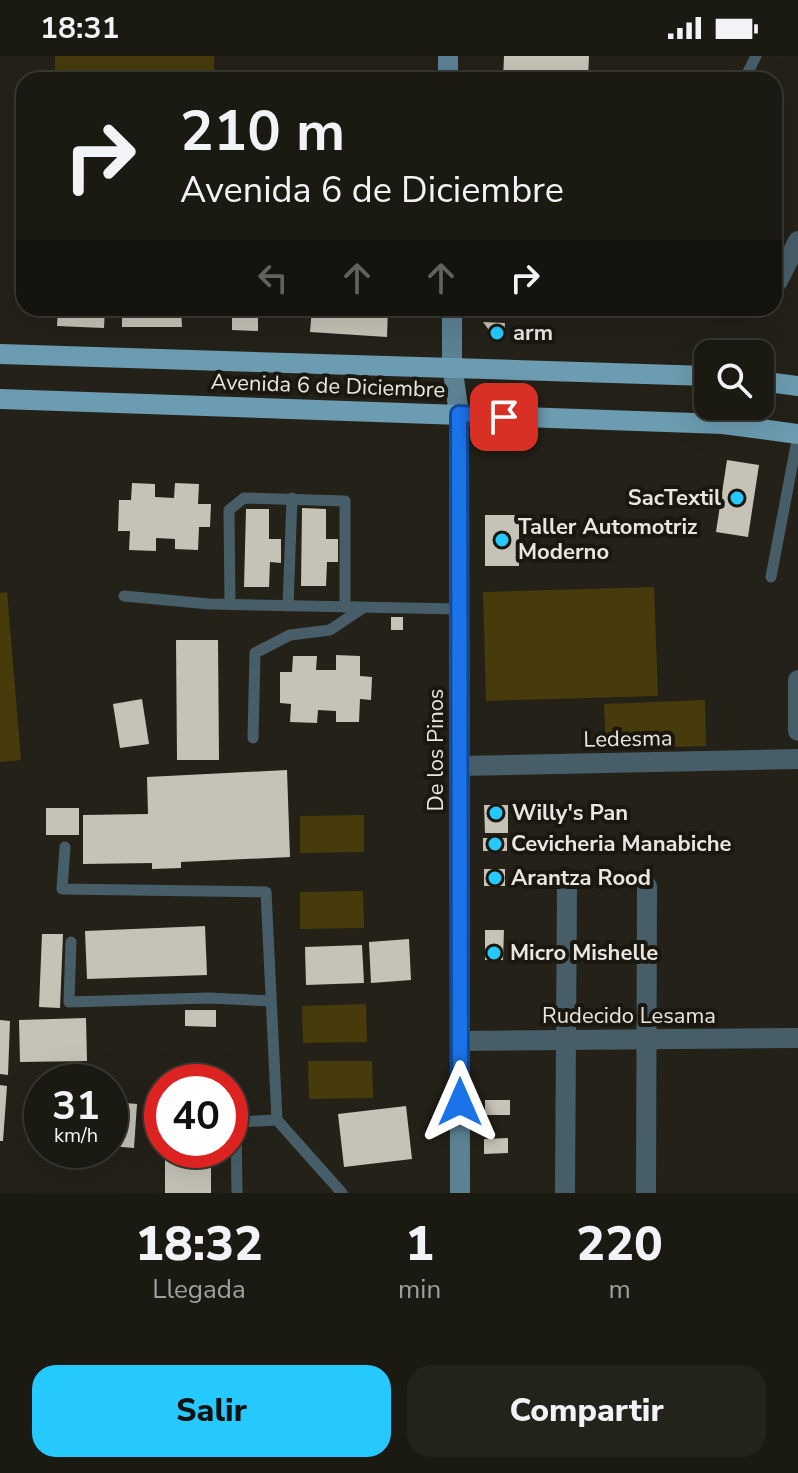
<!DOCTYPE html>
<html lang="es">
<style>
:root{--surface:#1a1912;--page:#23221b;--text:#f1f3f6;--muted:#9fa09f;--line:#383832;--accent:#26c9fe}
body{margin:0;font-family:"Nunito Sans",sans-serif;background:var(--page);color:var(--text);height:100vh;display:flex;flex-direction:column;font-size:30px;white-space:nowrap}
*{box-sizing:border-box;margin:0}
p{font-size:26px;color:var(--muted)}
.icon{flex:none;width:44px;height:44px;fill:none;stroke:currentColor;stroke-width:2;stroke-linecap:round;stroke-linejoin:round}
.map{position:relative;height:1137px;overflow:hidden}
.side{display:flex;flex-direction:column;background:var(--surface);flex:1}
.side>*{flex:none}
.guide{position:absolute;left:16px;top:16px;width:766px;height:244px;border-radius:24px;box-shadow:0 8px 32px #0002,0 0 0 2px var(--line);background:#1a1912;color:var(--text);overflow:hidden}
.fabs{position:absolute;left:694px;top:284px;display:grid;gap:16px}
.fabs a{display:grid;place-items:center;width:80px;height:80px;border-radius:16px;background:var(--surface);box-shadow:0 8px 32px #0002,0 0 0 2px var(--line);font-size:40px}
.speed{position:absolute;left:24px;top:1008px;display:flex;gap:16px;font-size:40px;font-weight:700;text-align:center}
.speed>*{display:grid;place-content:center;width:104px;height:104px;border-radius:50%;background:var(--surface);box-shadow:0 8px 32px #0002,0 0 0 2px var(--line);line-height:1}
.speed small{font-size:20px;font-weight:400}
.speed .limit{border:12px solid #d22;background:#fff;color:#111}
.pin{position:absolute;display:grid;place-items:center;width:68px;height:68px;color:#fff;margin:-34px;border-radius:16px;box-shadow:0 4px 12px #0006}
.me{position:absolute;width:88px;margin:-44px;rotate:0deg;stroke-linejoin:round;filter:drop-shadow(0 0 6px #0008)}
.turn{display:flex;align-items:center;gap:28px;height:168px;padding:0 32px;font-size:36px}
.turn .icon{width:104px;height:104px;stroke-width:2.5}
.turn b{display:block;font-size:56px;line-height:68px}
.lanes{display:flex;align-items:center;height:76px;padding:0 32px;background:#0003;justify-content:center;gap:40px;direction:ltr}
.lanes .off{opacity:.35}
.eta{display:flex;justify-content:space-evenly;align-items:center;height:136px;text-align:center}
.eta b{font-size:48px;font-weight:800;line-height:56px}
.cta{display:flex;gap:16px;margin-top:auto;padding:16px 32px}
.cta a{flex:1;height:92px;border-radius:24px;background:var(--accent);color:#111;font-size:32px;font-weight:800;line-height:92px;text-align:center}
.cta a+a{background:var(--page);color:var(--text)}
.status{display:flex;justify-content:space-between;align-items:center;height:56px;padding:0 40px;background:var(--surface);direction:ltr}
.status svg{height:22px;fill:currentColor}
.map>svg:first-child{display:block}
.green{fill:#473b0c}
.building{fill:#c5c2b6}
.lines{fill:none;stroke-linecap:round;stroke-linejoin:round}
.lane{stroke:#475e69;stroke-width:11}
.street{stroke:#475e69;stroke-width:20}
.secondary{stroke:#5c8192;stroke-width:20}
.primary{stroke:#6b9cb1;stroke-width:20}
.route-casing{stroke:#114b97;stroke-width:20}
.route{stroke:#1a73e8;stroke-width:14}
.poi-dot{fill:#26c9fe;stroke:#1a170f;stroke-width:3}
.labels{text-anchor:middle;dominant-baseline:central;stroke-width:8;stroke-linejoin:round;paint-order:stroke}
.poi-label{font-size:22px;font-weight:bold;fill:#e7e6e0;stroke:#1a170f;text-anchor:start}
.street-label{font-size:22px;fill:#e7e6e0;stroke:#1a170f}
</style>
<div class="status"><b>18:31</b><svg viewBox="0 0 49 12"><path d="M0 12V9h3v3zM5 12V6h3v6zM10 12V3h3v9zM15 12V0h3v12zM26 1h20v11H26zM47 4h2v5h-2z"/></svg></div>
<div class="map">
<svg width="798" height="1137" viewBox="0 0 798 1137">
<rect width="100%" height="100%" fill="#232118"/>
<g class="green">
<rect x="55" y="0" width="159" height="24"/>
<polygon points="654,531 658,640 486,645 483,536"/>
<polygon points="7,536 21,704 0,706 0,537"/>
<polygon points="705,644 706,690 606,693 604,648"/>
<polygon points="364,759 364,796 300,797 300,760"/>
<polygon points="363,835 364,872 300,873 300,836"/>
<polygon points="366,948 367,986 303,987 302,950"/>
<polygon points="308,1005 372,1005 373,1042 309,1043"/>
</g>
<g class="building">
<polygon points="504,0 589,0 588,24 503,24"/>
<polygon points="58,252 105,252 104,272 57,270"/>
<polygon points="122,252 181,252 182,271 122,271"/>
<polygon points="232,252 258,252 258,275 232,274"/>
<polygon points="312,252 388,252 387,281 310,276"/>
<polygon points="483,266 505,267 504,282 494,281"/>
<polygon points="727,404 759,409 748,481 716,476"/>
<polygon points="132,427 155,428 155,441 174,442 175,427 199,428 198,448 211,448 210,471 199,471 198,494 175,493 175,483 156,482 156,495 129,494 130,475 118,475 119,444 131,444"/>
<polygon points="302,452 326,453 326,483 338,483 338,506 327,506 326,530 301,530"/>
<polygon points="246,453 269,453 269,483 281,483 281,507 270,506 269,531 244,531"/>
<rect x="485" y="459" width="34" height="51"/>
<rect x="391" y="561" width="12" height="13"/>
<polygon points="176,584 218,584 219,704 177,704"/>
<polygon points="336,599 360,600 360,620 372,621 371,644 360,643 359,666 336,666 336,655 318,654 317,667 290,666 291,648 280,647 280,616 292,616 293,600 317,600 316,614 336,614"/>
<polygon points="142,643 149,688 120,692 113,648"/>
<polygon points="287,714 290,801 181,806 181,812 152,813 152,807 83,808 83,759 148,758 147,721"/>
<polygon points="484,749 508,749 508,777 485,777"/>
<rect x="46" y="752" width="33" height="27"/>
<rect x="483" y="782" width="24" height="13"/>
<rect x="484" y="813" width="21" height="17"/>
<polygon points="205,870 207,919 87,923 85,875"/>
<polygon points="485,874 504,874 503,904 485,904"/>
<polygon points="42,878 63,878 60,952 39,951"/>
<polygon points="409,883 411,924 371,927 369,886"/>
<polygon points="362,889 364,927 306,929 305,891"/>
<polygon points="185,954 216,954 216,971 185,970"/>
<polygon points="86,962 87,1005 20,1006 19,964"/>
<polygon points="0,964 10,965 8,1019 0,1018"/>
<polygon points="0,1029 7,1030 3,1085 0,1085"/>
<polygon points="31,1034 42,1035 42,1086 28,1086"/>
<rect x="485" y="1044" width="25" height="15"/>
<polygon points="113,1046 137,1048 134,1092 110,1090"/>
<polygon points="406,1050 412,1103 344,1111 338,1058"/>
<polygon points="508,1082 508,1097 484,1098 484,1083"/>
<rect x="165" y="1094" width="46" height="43"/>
</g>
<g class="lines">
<g class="lane">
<polyline points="744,24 756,0"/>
<polyline points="771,521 798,379"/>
<polyline points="124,540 209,548 459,553"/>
<polyline points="230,548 229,454 244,442 345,445 345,551"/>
<polyline points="288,550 292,442"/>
<polyline points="253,682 255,597 290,579 330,574 363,552"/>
<polyline points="65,791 62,833 266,836 277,1064 342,1137"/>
<polyline points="71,886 69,946 209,942 271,945"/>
<polyline points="237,1137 236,1066 277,1064"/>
</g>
<g class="street">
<polyline points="778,225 798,185"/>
<polyline points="798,624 798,675"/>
<polyline points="460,710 798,703"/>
<polyline points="461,985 798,982"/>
<polyline points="565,1137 567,828"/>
<polyline points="646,1137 647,830"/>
</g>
<g class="secondary">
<polyline points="448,0 448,24"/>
<polyline points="452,252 452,309 459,358 460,1137"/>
</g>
<g class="primary">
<polyline points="0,298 708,320"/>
<polyline points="760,325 798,330"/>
<polyline points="0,343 723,368 798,378"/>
</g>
</g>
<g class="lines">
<defs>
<polyline id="route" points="460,1046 459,358 504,361"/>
</defs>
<use href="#route" class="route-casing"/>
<use href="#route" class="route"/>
</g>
<g class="poi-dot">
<circle cx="497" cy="277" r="8"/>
<circle cx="737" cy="442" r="8"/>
<circle cx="502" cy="484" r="8"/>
<circle cx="496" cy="757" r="8"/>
<circle cx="495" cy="788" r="8"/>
<circle cx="495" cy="822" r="8"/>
<circle cx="494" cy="897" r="8"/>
</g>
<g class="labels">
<g class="poi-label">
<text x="513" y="277">arm</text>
<text x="721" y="442" text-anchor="end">SacTextil</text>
<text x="518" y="471">Taller Automotriz<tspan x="518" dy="25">Moderno</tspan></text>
<text x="512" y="757">Willy's Pan</text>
<text x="511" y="788">Cevicheria Manabiche</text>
<text x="511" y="822">Arantza Rood</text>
<text x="510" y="897">Micro Mishelle</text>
</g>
<g class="street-label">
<text transform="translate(328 330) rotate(2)">Avenida 6 de Diciembre</text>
<text transform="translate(628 683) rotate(-1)">Ledesma</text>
<text transform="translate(436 694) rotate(-90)">De los Pinos</text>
<text x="629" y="960">Rudecido Lesama</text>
</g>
</g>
</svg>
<div class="fabs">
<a><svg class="icon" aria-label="search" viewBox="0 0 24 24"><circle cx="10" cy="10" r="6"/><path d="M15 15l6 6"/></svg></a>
</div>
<div class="speed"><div>31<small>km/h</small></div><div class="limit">40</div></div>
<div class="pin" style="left:504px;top:361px;background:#d93025"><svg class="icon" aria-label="arrive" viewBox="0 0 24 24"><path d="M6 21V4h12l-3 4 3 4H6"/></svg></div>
<svg class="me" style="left:460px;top:1046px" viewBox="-20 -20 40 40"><path d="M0-17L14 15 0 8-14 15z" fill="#1a73e8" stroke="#fff" stroke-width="4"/></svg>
<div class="guide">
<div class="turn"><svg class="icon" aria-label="right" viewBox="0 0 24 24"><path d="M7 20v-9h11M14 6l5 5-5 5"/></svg><div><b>210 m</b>Avenida 6 de Diciembre</div></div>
<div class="lanes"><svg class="icon off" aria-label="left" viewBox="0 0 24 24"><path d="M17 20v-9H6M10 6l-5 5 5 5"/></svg><svg class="icon off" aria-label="ahead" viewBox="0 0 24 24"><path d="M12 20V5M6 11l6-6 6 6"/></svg><svg class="icon off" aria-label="ahead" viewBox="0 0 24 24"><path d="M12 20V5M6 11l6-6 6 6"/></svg><svg class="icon" aria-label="right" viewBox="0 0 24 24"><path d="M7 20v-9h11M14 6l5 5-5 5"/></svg></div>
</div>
</div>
<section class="side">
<div class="eta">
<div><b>18:32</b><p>Llegada</p></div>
<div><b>1</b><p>min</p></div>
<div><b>220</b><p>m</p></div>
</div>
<div class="cta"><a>Salir</a><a>Compartir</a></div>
</section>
